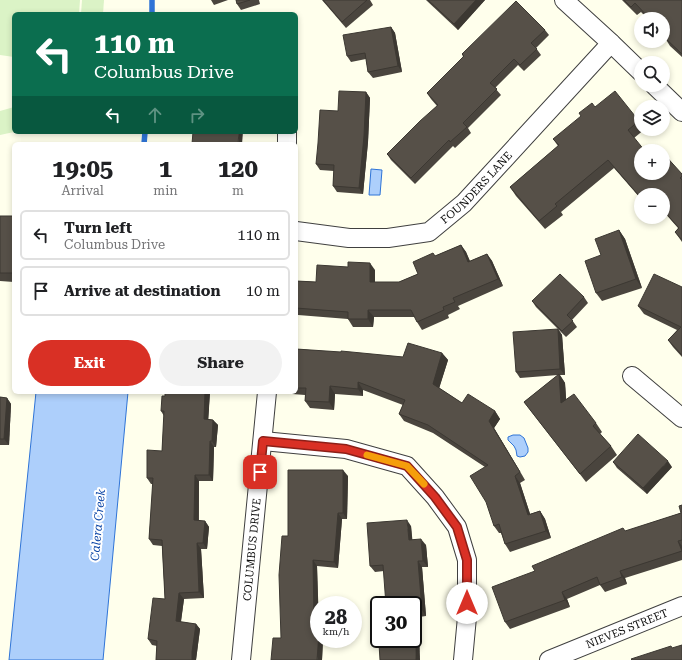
<!DOCTYPE html>
<meta charset="utf-8">
<style>
:root{--surface:#fff;--page:#f2f2f2;--text:#202124;--muted:#757577;--line:#e0e0e0;--accent:#d93025}
body{margin:0;font-family:"Roboto Serif",serif;background:var(--page);color:var(--text);height:100vh;display:flex;flex-direction:column;font-size:15px;white-space:nowrap}
*{box-sizing:border-box;margin:0}
p{font-size:13px;color:var(--muted)}
.icon{flex:none;width:22px;height:22px;fill:none;stroke:currentColor;stroke-width:2;stroke-linecap:round;stroke-linejoin:round}
.map{position:relative;flex:1;overflow:hidden}
.side{position:absolute;left:12px;top:142px;width:286px;height:252px;display:flex;flex-direction:column;background:var(--surface);border-radius:6px;box-shadow:0 2px 6px #0003}
.side>*{flex:none}
.banner{position:absolute;left:12px;top:12px;width:286px;height:122px;border-radius:6px;box-shadow:0 2px 6px #0003;background:#0b6e4f;color:#fff;overflow:hidden}
.fabs{position:absolute;left:634px;top:12px;display:grid;gap:8px}
.fabs a{display:grid;place-items:center;width:36px;height:36px;border-radius:50%;background:var(--surface);box-shadow:0 2px 6px #0003;font-size:20px}
.speed{position:absolute;left:310px;top:596px;display:flex;gap:8px;font-size:20px;font-weight:700;text-align:center}
.speed>*{display:grid;place-content:center;width:52px;height:52px;border-radius:50%;background:var(--surface);box-shadow:0 2px 6px #0003;line-height:1}
.speed small{font-size:10px;font-weight:400}
.speed .limit{border:2px solid #111;border-radius:6px;background:#fff;color:#111}
.pin{position:absolute;display:grid;place-items:center;width:34px;height:34px;color:#fff;margin:-17px;border-radius:8px;box-shadow:0 2px 6px #0006}
.me{position:absolute;width:44px;margin:-22px;rotate:0deg;stroke-linejoin:round;filter:drop-shadow(0 0 3px #0008)}
.turn{display:flex;align-items:center;gap:14px;height:84px;padding:0 16px;font-size:18px}
.turn .icon{width:52px;height:52px;stroke-width:2.5}
.turn b{display:block;font-size:28px;line-height:34px}
.lanes{display:flex;align-items:center;height:38px;padding:0 16px;background:#0003;justify-content:center;gap:20px;direction:ltr}
.lanes .off{opacity:.35}
.eta{display:flex;justify-content:space-evenly;align-items:center;height:68px;text-align:center}
.eta b{font-size:24px;font-weight:700;line-height:28px}
.cta{display:flex;gap:8px;margin-top:auto;padding:8px 16px}
.cta a{flex:1;height:46px;border-radius:24px;background:var(--accent);color:#fff;font-size:16px;font-weight:700;line-height:46px;text-align:center}
.cta a+a{background:var(--page);color:var(--text)}
ul{padding:0;list-style:none}
li{display:flex;align-items:center;gap:12px;height:50px;margin:0 8px 6px;padding:0 8px;border:2px solid var(--line);border-radius:6px}
li div{flex:1}
li b{display:block;font-size:15px}
li em{font-style:normal}
.map>svg:first-child{display:block}
.pitch{fill:#dbf3c6}
.water{fill:#adcffb;stroke:#2f74d7}
.lines{fill:none;stroke-linecap:round;stroke-linejoin:round}
.stream{stroke:#2f74d7;stroke-width:5.5}
.minor-casing{stroke:#404040;stroke-width:20}
.minor{stroke:#fff;stroke-width:18}
.wall{fill:#4a453e}
.shaded-wall{fill:#3c3832}
.building{fill:#565048;stroke:#3c3832}
.route-casing{stroke:#8d1f18;stroke-width:10}
.route{stroke:#d93025;stroke-width:7}
.slow{stroke:#f59e0b;stroke-width:7}
.labels{text-anchor:middle;dominant-baseline:central;stroke-width:4;stroke-linejoin:round;paint-order:stroke}
.street-label{font-size:11px;fill:#0d0d0d;stroke:#fff}
.water-label{font-size:12px;font-style:italic;fill:#0d47a7;stroke:#fff}
</style>
<div class="map">
<svg width="682" height="660" viewBox="0 0 682 660">
<rect width="100%" height="100%" fill="#ffffec"/>
<g class="pitch">
<polygon points="0,0 80,0 79,14 14,14 14,57 0,55"/>
<polygon points="82,0 104,0 103,14 81,14"/>
<polygon points="14,107 14,132 0,135 0,111"/>
</g>
<g class="water">
<polygon points="371,169 382,170 380,195 369,195"/>
<polygon points="36,392 128,392 103,660 9,660"/>
<polygon points="513,435 520,435 524,438 528,448 528,452 525,456 520,457 517,456 516,450 514,446 508,440 508,437"/>
</g>
<g class="lines">
<g class="stream">
<polyline points="152,0 152,14"/>
<polyline points="144,144 145,132"/>
</g>
<defs>
<g id="minor">
<polyline points="564,0 611,43 641,72"/>
<polyline points="654,85 682,112"/>
<polyline points="287,144 287,132"/>
<path id="s1" d="M296,231L349,238H388L429,232L464,203L611,43"/>
<polyline points="632,376 682,418"/>
<polyline points="263,441 346,449 407,466 435,497 457,527 467,560 467,617 463,660"/>
<path id="s2" d="M241,660L267,392"/>
<path id="s3" d="M549,660L682,606"/>
</g>
</defs>
<use href="#minor" class="minor-casing"/>
<use href="#minor" class="minor"/>
</g>
<g class="wall">
<polygon points="211,0 228,0 214,5"/>
<polygon points="236,0 259,0 260,4 241,10 237,4"/>
<polygon points="322,0 370,0 373,5 346,28"/>
<polygon points="426,0 485,0 458,30"/>
<polygon points="622,0 682,0 682,57 670,46 665,38 666,37 663,34 663,19 648,19 641,12 637,15"/>
<polygon points="391,27 395,33 402,72 373,78 368,72 366,59 351,62 347,56"/>
<polygon points="545,30 549,35 536,48 541,55 524,71 518,65 495,88 501,95 468,128 471,133 455,148 453,146 415,184 391,160 387,154 437,106 431,99 427,93 463,57 462,54"/>
<polygon points="366,92 370,98 368,142 363,194 337,192 333,186 334,171 320,170 316,164 338,111"/>
<polygon points="595,107 639,121 641,124 641,129 645,129 634,138 641,151 682,174 682,242 675,232 678,228 663,211 663,195 641,195 641,199 614,168 561,212 563,215 545,229 516,196 510,187 558,146 553,139"/>
<polygon points="0,216 14,216 14,282 0,281"/>
<polygon points="619,230 625,239 642,288 602,301 596,293 601,255"/>
<polygon points="461,245 466,252 470,261 487,254 492,261 503,286 458,306 460,309 448,315 449,318 422,330 417,322 415,317 374,317 373,327 353,327 348,319 298,315 296,313 296,281 316,282 375,270 375,282 399,282 418,274 435,256"/>
<polygon points="682,287 682,357 673,347 668,340 677,330 644,314 638,306"/>
<polygon points="584,297 588,303 572,320 577,327 566,337 536,307 532,301"/>
<polygon points="558,329 562,335 565,375 560,375 565,383 566,399 596,423 602,432 600,434 611,446 617,455 586,482 524,402 558,375 520,378 516,372"/>
<polygon points="296,349 403,357 442,353 448,360 439,388 462,403 495,411 500,419 494,428 525,480 520,483 530,514 540,511 545,519 551,538 510,552 505,544 501,533 499,533 494,526 485,467 433,433 404,421 399,414 403,405 363,390 363,396 335,394 334,410 310,408 305,401 305,395 292,394 290,392 296,392"/>
<polygon points="210,392 208,419 213,420 218,425 216,447 214,447 213,481 199,481 199,521 205,521 209,527 207,549 201,549 204,598 184,599 181,622 196,624 200,629 196,660 156,660 157,646 152,645 148,639 165,599 162,546 153,545 149,539 153,484 151,484 147,478 162,451 164,416 161,411 165,396"/>
<polygon points="0,397 7,398 11,404 9,445 0,445"/>
<polygon points="613,462 672,467 647,494 617,468"/>
<polygon points="348,476 347,519 342,519 338,568 317,566 319,639 323,639 322,660 281,638 288,536"/>
<polygon points="682,505 682,560 625,578 627,584 605,592 600,585 567,599 570,607 510,629 505,622 535,571 626,531 681,513"/>
<polygon points="411,526 412,540 426,545 428,567 422,567 426,616 419,617 413,639 384,571 375,572 370,566"/>
</g>
<g class="shaded-wall">
<polygon points="476,0 485,0 458,30 454,24"/>
<polygon points="391,27 395,33 402,72 398,66"/>
<polygon points="366,92 370,98 368,142 363,194 359,188"/>
<polygon points="239,132 243,132 242,144 238,144"/>
<polygon points="619,230 625,239 642,288 636,279"/>
<polygon points="461,245 466,252 473,269 468,262"/>
<polygon points="487,254 492,261 503,286 498,279"/>
<polygon points="370,263 375,270 375,290 370,282"/>
<polygon points="368,310 374,317 373,327 368,319"/>
<polygon points="558,329 562,335 565,375 560,369"/>
<polygon points="442,353 448,360 438,392 433,384"/>
<polygon points="559,374 565,383 567,412 561,403"/>
<polygon points="358,382 363,390 363,396 358,389"/>
<polygon points="330,386 335,394 334,410 329,402"/>
<polygon points="205,392 210,392 208,425 204,419"/>
<polygon points="7,398 11,404 9,445 4,439"/>
<polygon points="495,411 500,419 494,428 525,480 520,472 489,421"/>
<polygon points="213,420 218,425 216,447 212,441"/>
<polygon points="210,441 214,447 213,481 209,475"/>
<polygon points="668,461 672,467 647,494 643,488"/>
<polygon points="343,470 348,476 347,519 343,513"/>
<polygon points="195,475 199,481 198,526 194,520"/>
<polygon points="515,476 520,483 533,523 528,515"/>
<polygon points="540,511 545,519 551,538 546,531"/>
<polygon points="338,513 342,519 338,568 334,562"/>
<polygon points="407,520 411,526 413,546 409,540"/>
<polygon points="205,521 209,527 207,549 203,543"/>
<polygon points="421,539 426,545 428,567 423,561"/>
<polygon points="678,541 682,546 682,552 682,551"/>
<polygon points="197,543 201,549 204,598 199,592"/>
<polygon points="313,560 317,566 319,626 314,620"/>
<polygon points="418,561 422,567 426,616 422,610"/>
<polygon points="620,571 625,578 627,584 622,577"/>
<polygon points="562,592 567,599 570,607 565,600"/>
<polygon points="179,593 184,599 180,627 176,621"/>
<polygon points="415,611 419,617 420,660 416,660"/>
<polygon points="196,624 200,629 196,660 192,660 192,652"/>
<polygon points="319,633 319,639 323,639 322,660 317,660"/>
</g>
<g class="building">
<polygon points="236,0 250,0 237,4"/>
<polygon points="323,0 367,0 342,22"/>
<polygon points="428,0 476,0 454,24"/>
<polygon points="624,0 682,0 682,54 665,38 667,36 663,32 663,19 650,19 635,3 631,7"/>
<polygon points="516,1 545,30 531,43 537,49 520,65 514,59 490,83 497,89 463,123 467,127 450,142 449,140 411,178 387,154 420,121 438,105 427,93 464,56 462,54"/>
<polygon points="391,27 398,66 368,72 365,53 347,56 343,35"/>
<polygon points="339,91 366,92 364,136 359,188 333,186 334,165 316,164 318,143 320,110 338,111"/>
<polygon points="615,91 639,121 628,130 645,151 641,151 641,173 663,173 663,153 682,174 682,176 680,178 682,180 682,240 675,232 679,228 663,210 663,195 641,195 641,198 608,160 555,204 557,206 539,221 510,187 559,145 553,139 581,116 579,113 592,103 595,107"/>
<polygon points="193,132 239,132 238,144 192,144"/>
<polygon points="656,145 662,151 649,151"/>
<rect x="0" y="216" width="14" height="57"/>
<polygon points="619,230 636,279 596,293 585,261 601,255 595,239"/>
<polygon points="461,245 468,262 487,254 498,279 453,298 455,302 443,307 444,310 417,322 411,310 368,310 368,319 348,319 348,312 296,308 296,281 316,282 317,265 348,267 348,262 370,263 370,282 399,282 418,274 413,262 433,253 435,256"/>
<polygon points="560,274 584,297 567,315 573,321 562,331 532,301"/>
<polygon points="654,274 682,287 682,355 668,340 681,327 638,306"/>
<polygon points="558,329 560,369 516,372 513,332"/>
<polygon points="408,343 442,353 433,384 462,403 468,394 495,411 489,421 520,472 515,476 528,515 540,511 546,531 505,544 499,524 494,526 486,502 470,476 488,465 428,425 399,414 405,400 358,382 358,389 330,386 329,402 305,401 306,388 296,388 296,349 341,352 341,351 403,357"/>
<polygon points="559,374 561,403 574,394 596,423 593,426 611,446 580,474 524,402"/>
<polygon points="165,392 205,392 204,419 213,420 212,441 210,441 209,475 195,475 194,520 205,521 203,543 197,543 199,592 179,593 176,621 196,624 192,652 192,660 156,660 157,641 148,639 153,598 165,599 162,540 149,539 153,478 147,478 147,450 162,451 164,411 161,411 162,396 165,396"/>
<polygon points="0,397 7,398 4,439 0,439"/>
<polygon points="638,434 668,461 643,488 613,462"/>
<polygon points="288,470 343,470 343,513 338,513 334,562 313,560 314,620 319,621 319,633 317,660 271,660 273,638 281,638 279,575 282,536 288,536"/>
<polygon points="682,505 682,540 678,541 682,551 620,571 622,577 600,585 597,577 562,592 565,600 505,622 492,587 535,571 532,566 623,528 625,531 681,513 679,506"/>
<polygon points="407,520 409,540 421,539 423,561 418,561 422,610 415,611 416,660 380,660 378,628 379,628 379,639 413,639 413,605 386,605 383,565 370,566 367,523"/>
<polygon points="682,645 682,660 632,660 631,659 671,646 672,648"/>
</g>
<g class="lines">
<defs>
<polyline id="route" points="260,472 263,441 346,449 407,466 435,497 457,527 467,560 467,603"/>
</defs>
<use href="#route" class="route-casing"/>
<use href="#route" class="route"/>
<polyline class="slow" points="367,455 407,466 424,484"/>
</g>
<g class="labels">
<g class="street-label">
<text stroke="none"><textPath href="#s1" startOffset="199">FOUNDERS LANE</textPath></text>
<text stroke="none"><textPath href="#s2" startOffset="111">COLUMBUS DRIVE</textPath></text>
<text stroke="none"><textPath href="#s3" startOffset="84">NIEVES STREET</textPath></text>
</g>
<g class="water-label">
<text transform="translate(98 525) rotate(-85)">Calera Creek</text>
</g>
</g>
</svg>
<div class="fabs">
<a><svg class="icon" aria-label="sound" viewBox="0 0 24 24"><path d="M4 9h4l5-4v14l-5-4H4zM17 9q2 3 0 6"/></svg></a>
<a><svg class="icon" aria-label="search" viewBox="0 0 24 24"><circle cx="10" cy="10" r="6"/><path d="M15 15l6 6"/></svg></a>
<a><svg class="icon" aria-label="layers" viewBox="0 0 24 24"><path d="M12 4l9 5-9 5-9-5zM3 14l9 5 9-5"/></svg></a>
<a>+</a>
<a>−</a>
</div>
<div class="speed"><div>28<small>km/h</small></div><div class="limit">30</div></div>
<div class="pin" style="left:260px;top:472px;background:#d93025"><svg class="icon" aria-label="arrive" viewBox="0 0 24 24"><path d="M6 21V4h12l-3 4 3 4H6"/></svg></div>
<svg class="me" style="left:467px;top:603px" viewBox="-20 -20 40 40"><circle r="19" fill="#fff"/><path d="M0-13L10 11 0 6-10 11z" fill="#d93025"/></svg>
<div class="banner">
<div class="turn"><svg class="icon" aria-label="left" viewBox="0 0 24 24"><path d="M17 20v-9H6M10 6l-5 5 5 5"/></svg><div><b>110 m</b>Columbus Drive</div></div>
<div class="lanes"><svg class="icon" aria-label="left" viewBox="0 0 24 24"><path d="M17 20v-9H6M10 6l-5 5 5 5"/></svg><svg class="icon off" aria-label="ahead" viewBox="0 0 24 24"><path d="M12 20V5M6 11l6-6 6 6"/></svg><svg class="icon off" aria-label="right" viewBox="0 0 24 24"><path d="M7 20v-9h11M14 6l5 5-5 5"/></svg></div>
</div>
<section class="side">
<div class="eta">
<div><b>19:05</b><p>Arrival</p></div>
<div><b>1</b><p>min</p></div>
<div><b>120</b><p>m</p></div>
</div>
<ul>
<li><svg class="icon" aria-label="left" viewBox="0 0 24 24"><path d="M17 20v-9H6M10 6l-5 5 5 5"/></svg><div><b>Turn left</b><p>Columbus Drive</p></div><em>110 m</em></li>
<li><svg class="icon" aria-label="arrive" viewBox="0 0 24 24"><path d="M6 21V4h12l-3 4 3 4H6"/></svg><div><b>Arrive at destination</b></div><em>10 m</em></li>
</ul>
<div class="cta"><a>Exit</a><a>Share</a></div>
</section>
</div>
